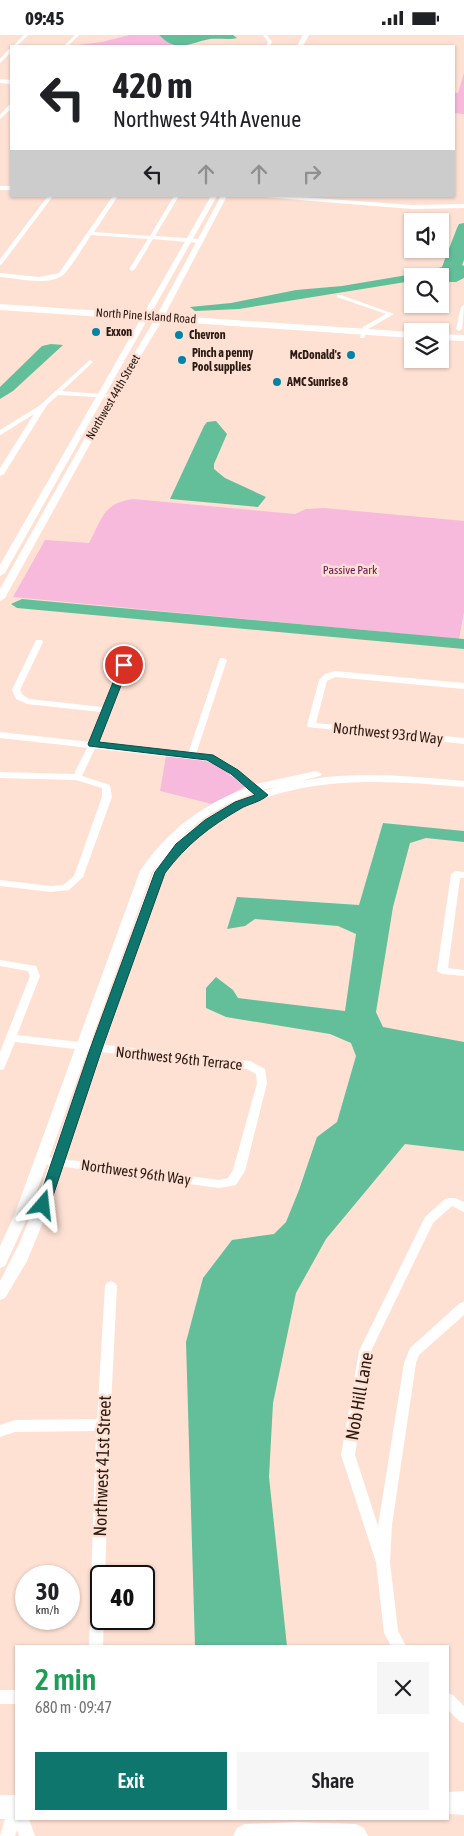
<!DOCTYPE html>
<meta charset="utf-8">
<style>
:root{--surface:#fff;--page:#f6f6f6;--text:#202124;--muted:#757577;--accent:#0f766e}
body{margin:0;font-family:"Asap Condensed",sans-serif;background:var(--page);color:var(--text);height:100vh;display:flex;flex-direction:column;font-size:19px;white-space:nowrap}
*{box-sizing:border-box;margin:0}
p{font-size:16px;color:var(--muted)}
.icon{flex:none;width:28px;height:28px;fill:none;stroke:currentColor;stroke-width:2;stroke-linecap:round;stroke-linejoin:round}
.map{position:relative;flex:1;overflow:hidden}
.drawer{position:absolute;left:15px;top:1610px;width:434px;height:175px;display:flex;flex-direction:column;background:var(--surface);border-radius:0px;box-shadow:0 1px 4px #0004}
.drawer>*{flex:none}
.banner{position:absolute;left:10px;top:10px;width:445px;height:152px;border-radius:0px;box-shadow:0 1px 4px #0004;background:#fff;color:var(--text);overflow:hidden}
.buttons{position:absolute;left:404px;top:178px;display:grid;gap:10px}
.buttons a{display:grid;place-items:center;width:45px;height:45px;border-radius:0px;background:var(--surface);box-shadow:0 1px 4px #0004;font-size:25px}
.speed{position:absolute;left:15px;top:1530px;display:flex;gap:10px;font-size:25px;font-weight:700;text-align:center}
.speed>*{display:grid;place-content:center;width:65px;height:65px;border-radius:50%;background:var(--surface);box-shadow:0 1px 4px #0004;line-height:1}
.speed small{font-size:12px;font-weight:400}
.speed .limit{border:2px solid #111;border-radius:8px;background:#fff;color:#111}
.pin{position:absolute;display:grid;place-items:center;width:42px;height:42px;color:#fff;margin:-21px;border:2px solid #fff;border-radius:50%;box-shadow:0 1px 5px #0007}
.me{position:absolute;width:55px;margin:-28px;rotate:17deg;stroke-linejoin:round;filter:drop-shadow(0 0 4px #0008)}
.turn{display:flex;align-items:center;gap:18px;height:105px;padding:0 20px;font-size:22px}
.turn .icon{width:65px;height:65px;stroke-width:2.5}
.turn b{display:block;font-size:35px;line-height:42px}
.lanes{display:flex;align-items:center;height:48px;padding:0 20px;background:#0003;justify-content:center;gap:25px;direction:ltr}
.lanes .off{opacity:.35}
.round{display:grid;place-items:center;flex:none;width:52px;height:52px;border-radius:0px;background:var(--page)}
.head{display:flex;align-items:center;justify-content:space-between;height:85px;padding:0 20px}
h1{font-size:30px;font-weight:600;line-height:38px;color:#1e9e55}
.action{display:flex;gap:10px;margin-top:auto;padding:10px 20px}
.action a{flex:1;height:58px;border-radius:0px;background:var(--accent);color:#fff;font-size:20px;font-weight:600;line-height:58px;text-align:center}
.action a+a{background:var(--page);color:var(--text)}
.status{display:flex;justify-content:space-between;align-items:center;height:35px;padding:0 25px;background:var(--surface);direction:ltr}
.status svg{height:14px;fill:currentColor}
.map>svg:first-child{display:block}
.green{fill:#f7badc}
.water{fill:#62bf99}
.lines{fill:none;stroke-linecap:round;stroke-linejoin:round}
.minor{fill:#fff;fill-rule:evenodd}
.tertiary{fill:#fff;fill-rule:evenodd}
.secondary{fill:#fff;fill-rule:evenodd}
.route{fill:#0f766e;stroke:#0a4d48}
.poi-dot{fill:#0084a6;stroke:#ffe1d4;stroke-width:2}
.labels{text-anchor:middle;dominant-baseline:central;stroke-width:5;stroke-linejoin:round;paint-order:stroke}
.far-street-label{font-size:12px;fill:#2c1b13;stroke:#ffe1d4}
.far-poi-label{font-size:12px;font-weight:bold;fill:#2c1b13;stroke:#ffe1d4;text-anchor:start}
.far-park-label{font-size:12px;fill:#6a114e;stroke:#ffe1d4}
.street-label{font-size:15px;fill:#2c1b13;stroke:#ffe1d4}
.near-street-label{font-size:18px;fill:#2c1b13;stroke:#ffe1d4}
</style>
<div class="status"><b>09:45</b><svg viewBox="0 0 49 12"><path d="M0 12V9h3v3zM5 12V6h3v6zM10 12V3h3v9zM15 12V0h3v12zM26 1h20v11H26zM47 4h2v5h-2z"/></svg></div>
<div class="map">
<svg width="464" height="1801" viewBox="0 0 464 1801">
<rect width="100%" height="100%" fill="#ffe1d4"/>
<g class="green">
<polygon points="129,0 159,0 165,5 178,11 70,11 102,7"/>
<polygon points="464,38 464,79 454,78 454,58 458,58"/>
<path d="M133,464L295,479L306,474L324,473L464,486V577L459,604L13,562L45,505L89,508C102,484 103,468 133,464Z"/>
<path d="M166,721C207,723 214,726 248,750L212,769L160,756Z"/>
</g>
<g class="water">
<path d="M159,0H233L237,3C229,5 219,3 210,4C188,8 178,19 159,0Z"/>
<polygon points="464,188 464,225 462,230 464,231 464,243 456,247 447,247 442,241 412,241 412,246 239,274 195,276 190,272 231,268 296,255 342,251 419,238 442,232 457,193 459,189"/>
<polygon points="51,309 63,310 13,356 0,364 0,352 42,311"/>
<polygon points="216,386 227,399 214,429 214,434 225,443 266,462 258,472 170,464 204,391 207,387"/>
<polygon points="22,564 464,604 464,614 17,573 11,569"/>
<polygon points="383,788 464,796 464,807 426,803 410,808 393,872 376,977 383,992 464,1007 464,1116 405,1109 326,1204 296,1258 273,1368 269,1442 287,1611 195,1611 186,1307 203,1243 232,1205 274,1199 286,1187 299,1155 317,1102 337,1087 356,1021 351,1008 330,999 226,982 206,973 206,953 216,942 233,955 238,963 345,976 356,899 338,891 255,884 245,891 227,894 237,862 359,870"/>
</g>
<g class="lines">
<g class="minor">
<polygon points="24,0 28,0 17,11 13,11"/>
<polygon points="75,0 79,0 68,11 64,11"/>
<polygon points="263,0 267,0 272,7 270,11 266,11 268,7"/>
<polygon points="9,14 11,14 11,17 0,28 0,24"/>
<polygon points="9,70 11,70 11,74 0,84 0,80"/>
<rect x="0" y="151" width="11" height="4"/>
<polygon points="48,161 53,161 2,229 0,230 0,224"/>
<path d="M113,161H118L94,197L150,201L174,161H179L155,201L200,204L203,206L200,208L153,204L135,234L132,236L129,234L148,204L91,200C85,209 69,236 62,241C45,251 18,243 0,242V238L39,242L59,238Z"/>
<polygon points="337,260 341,260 394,279 368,294 364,303 360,303 363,292 386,279 337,262"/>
<polygon points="464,270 462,294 459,296 456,294 461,272"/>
<polygon points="90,325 93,327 92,328 62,356 112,360 114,361 114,363 58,360 47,370 4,439 0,441 0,433 34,379 2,399 0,400 0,395 39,371"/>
<polygon points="36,605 42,605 43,607 20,655 23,660 29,664 103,672 126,615 130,613 134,615 97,709 82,741 110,750 112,762 83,842 69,855 51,857 0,851 0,845 51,851 63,850 74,841 102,762 102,753 76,745 0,743 0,737 74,739 89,709 101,677 27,669 16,664 12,655"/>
<polygon points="220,623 223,623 227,625 196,719 195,721 189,721 188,719"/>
<polygon points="335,636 464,648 464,654 335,642 327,646 316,688 464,703 464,709 308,692 307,690 319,645 325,639"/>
<polygon points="456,836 464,837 464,843 460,843 448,933 464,935 464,941 442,939 437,936 451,839"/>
<polygon points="0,925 36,931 40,941 17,1000 250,1026 265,1034 267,1048 245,1136 236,1150 219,1153 36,1128 34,1125 36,1122 40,1121 219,1145 228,1143 233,1135 257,1048 256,1039 247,1034 15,1007 5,1031 4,1034 0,1035 0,1017 30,941 28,936 0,931"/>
<polygon points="449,1163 455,1163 464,1167 464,1177 452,1171 433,1188 371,1316 355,1420 378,1491 404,1328 410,1313 460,1268 464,1267 464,1280 419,1320 416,1328 392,1490 390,1527 398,1596 406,1611 391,1611 384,1598 376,1527 341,1420 359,1316 425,1182 445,1164"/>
<polygon points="111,1246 115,1248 117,1251 110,1390 105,1541 101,1541 101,1584 104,1584 103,1611 89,1611 96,1396 15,1397 0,1402 0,1390 15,1385 97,1384 105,1251 107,1248"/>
<rect x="0" y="1655" width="16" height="14"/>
<polygon points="448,1658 453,1660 464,1671 464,1688 459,1686 448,1675"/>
<polygon points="16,1766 16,1784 29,1784 35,1801 19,1801 17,1795 15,1801 0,1801 10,1768"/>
</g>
<g class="tertiary">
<polygon points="303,0 309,0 303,11 297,11"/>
<polygon points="0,44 11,45 11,49 0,48"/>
<polygon points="211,161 217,161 5,538 0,541 0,530"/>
<polygon points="221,161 227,161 160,289 116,362 5,563 0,566 0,554 108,362 152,289"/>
<polygon points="252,161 287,161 412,170 464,169 464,173 412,174"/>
<path d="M0,697L209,720L227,727L256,749L316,736L322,739L320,741L263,755L264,756C329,733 397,740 464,746V752C373,744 269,737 196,804C183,815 169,828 162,845L41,1192L27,1226L5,1263L0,1265V1246L19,1209L33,1175L153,838C175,800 215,774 255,760L253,758C205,777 183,796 152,837L28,1181L5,1231L0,1233V1211L14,1181L140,836C167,796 201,770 247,753L219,731L207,726L0,703Z"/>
</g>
<g class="secondary">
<polygon points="0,269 412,297 412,303 0,275"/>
<polygon points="440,299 464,300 464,306 440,305"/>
<polygon points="464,1756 464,1780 448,1779 448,1757"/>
<rect x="0" y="1760" width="16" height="24"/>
<polygon points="296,1787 356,1789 364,1793 368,1801 233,1801 237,1793 245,1789"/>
</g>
</g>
<path class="route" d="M124,627L129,630L99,707L213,720L238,735L268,760C261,767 248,769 240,774C209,792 187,809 165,838L102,1014L50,1170L48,1174L43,1175L39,1174L37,1170L90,1014L155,837L176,809L205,785L235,767L255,760L231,739L207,725L89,711L88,709L120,630Z"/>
<g class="poi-dot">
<circle cx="96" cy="297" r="5"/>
<circle cx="179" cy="300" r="5"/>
<circle cx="351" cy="320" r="5"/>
<circle cx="182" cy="325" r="5"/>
<circle cx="277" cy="347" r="5"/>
</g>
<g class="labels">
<g class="far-street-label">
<text transform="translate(146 281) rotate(4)">North Pine Island Road</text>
<text transform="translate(113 362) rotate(-60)">Northwest 44th Street</text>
</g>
<g class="far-poi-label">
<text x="106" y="297">Exxon</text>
<text x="189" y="300">Chevron</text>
<text x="192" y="318">Pinch a penny<tspan x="192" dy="14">Pool supplies</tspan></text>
<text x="341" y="320" text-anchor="end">McDonald's</text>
<text x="287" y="347">AMC Sunrise 8</text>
</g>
<g class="far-park-label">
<text x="350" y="535">Passive Park</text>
</g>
<g class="street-label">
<text transform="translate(388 698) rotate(6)">Northwest 93rd Way</text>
<text transform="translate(179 1023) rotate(6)">Northwest 96th Terrace</text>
<text transform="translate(136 1137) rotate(8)">Northwest 96th Way</text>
</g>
<g class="near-street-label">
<text transform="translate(359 1361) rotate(-80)">Nob Hill Lane</text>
<text transform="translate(102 1431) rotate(-88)">Northwest 41st Street</text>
</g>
</g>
</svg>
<div class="buttons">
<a><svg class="icon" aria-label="sound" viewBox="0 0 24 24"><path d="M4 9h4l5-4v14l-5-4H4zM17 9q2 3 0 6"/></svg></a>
<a><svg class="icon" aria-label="search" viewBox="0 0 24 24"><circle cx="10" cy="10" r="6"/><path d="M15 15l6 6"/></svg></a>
<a><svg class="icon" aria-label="layers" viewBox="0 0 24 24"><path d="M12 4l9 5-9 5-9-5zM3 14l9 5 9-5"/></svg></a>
</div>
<div class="speed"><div>30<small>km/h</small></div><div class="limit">40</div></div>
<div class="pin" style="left:124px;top:630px;background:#d93025"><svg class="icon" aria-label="arrive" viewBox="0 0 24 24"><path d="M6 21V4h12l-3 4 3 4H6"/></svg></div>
<svg class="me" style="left:43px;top:1170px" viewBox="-20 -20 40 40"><path d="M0-17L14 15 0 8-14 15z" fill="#0f766e" stroke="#fff" stroke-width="4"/></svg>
<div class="banner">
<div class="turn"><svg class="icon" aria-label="left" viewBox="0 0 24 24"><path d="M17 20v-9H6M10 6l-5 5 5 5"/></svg><div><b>420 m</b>Northwest 94th Avenue</div></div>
<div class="lanes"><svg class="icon" aria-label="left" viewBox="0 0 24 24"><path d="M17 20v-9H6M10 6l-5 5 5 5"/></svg><svg class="icon off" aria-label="ahead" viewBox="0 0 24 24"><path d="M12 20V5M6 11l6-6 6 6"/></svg><svg class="icon off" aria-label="ahead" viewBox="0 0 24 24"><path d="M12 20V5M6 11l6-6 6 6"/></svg><svg class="icon off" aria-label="right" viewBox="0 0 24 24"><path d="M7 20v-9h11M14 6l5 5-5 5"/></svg></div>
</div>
<section class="drawer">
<div class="head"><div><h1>2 min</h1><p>680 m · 09:47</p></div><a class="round"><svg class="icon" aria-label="close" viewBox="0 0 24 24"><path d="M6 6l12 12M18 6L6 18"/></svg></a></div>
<div class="action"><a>Exit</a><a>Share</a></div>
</section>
</div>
